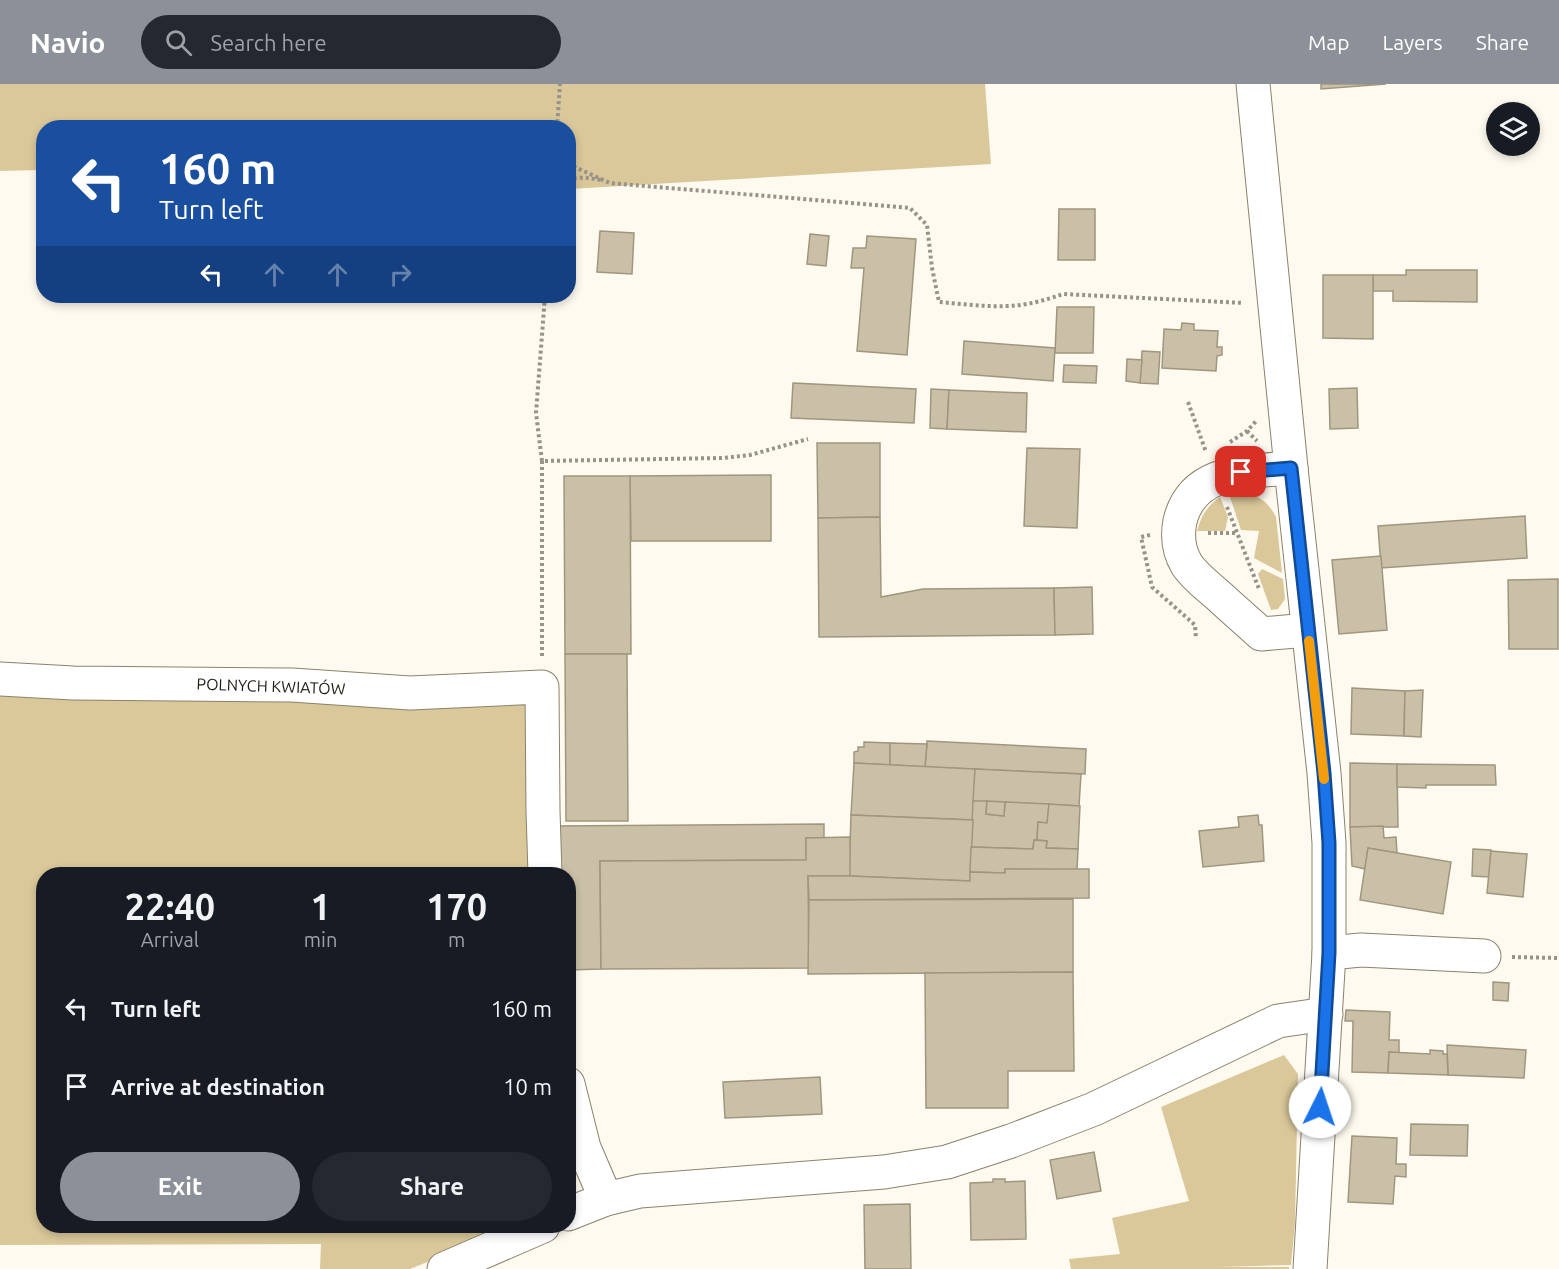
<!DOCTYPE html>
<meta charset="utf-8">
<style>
:root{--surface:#171b24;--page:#242831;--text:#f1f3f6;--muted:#9ea1a6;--accent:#8c9099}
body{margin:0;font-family:Ubuntu,sans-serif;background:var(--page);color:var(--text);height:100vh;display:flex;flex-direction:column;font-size:22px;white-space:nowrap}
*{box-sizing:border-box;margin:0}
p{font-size:20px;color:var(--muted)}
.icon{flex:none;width:33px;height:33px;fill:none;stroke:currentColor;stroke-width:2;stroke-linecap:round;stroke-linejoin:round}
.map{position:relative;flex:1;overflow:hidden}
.side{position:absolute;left:36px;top:783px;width:540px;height:366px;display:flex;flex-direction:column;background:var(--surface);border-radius:24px;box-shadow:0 3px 9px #0003}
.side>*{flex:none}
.guide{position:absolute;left:36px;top:36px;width:540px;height:183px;border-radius:24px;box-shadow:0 3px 9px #0003;background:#1a4fa0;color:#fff;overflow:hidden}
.controls{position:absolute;left:1486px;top:18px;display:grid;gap:12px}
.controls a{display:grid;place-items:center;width:54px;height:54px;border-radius:50%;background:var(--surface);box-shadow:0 3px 9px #0003;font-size:30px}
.pin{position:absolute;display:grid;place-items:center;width:51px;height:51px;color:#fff;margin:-26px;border-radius:12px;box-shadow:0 3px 9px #0006}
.me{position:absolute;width:66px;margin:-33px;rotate:4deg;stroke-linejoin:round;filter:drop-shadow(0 0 4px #0008)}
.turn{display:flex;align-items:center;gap:21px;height:126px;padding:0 24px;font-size:27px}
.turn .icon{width:78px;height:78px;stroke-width:2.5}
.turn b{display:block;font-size:42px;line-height:51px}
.lanes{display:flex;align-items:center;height:57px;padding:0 24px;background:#0003;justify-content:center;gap:30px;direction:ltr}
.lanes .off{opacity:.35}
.eta{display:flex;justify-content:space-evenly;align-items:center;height:102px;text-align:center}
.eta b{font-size:36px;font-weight:700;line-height:42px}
.button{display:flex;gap:12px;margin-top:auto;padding:12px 24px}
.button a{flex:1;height:69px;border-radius:36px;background:var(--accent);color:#fff;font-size:24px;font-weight:700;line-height:69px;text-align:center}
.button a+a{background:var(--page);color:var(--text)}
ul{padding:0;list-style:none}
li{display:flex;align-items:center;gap:18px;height:78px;padding:0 24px}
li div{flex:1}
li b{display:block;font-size:22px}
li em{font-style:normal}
header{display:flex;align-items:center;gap:36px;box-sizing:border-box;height:84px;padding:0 30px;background:var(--accent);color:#fff}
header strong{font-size:28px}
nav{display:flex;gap:33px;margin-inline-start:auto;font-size:21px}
.search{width:420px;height:54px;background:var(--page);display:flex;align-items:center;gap:15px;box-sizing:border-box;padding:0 21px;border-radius:33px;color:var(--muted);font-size:22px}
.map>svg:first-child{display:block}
.green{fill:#dac89a}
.building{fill:#cac0a7;stroke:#a0967e;stroke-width:1.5}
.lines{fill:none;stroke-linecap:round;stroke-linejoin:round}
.minor-casing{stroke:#8b826b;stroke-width:35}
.path{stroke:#979389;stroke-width:4;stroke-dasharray:3 3;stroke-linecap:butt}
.minor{stroke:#fff;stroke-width:33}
.route-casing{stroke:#114b97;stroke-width:15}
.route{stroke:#1a73e8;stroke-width:10}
.slow{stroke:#f59e0b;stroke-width:10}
.labels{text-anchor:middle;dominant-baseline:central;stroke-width:6;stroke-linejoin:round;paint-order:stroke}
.street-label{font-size:16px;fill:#211d14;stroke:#fff}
</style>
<header>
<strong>Navio</strong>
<div class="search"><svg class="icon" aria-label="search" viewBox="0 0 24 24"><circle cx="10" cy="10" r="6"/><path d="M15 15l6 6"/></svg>Search here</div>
<nav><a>Map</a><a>Layers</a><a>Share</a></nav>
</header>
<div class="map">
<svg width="1559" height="1185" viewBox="0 0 1559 1185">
<rect width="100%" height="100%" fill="#fefaef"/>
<g class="green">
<polygon points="0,0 985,0 991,80 570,105 568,105 568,44 44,44 43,86 0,87"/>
<path d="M1229,410C1251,409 1265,411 1276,433L1282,489L1254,474L1259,447L1241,446Z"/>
<path d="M1220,413L1228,433L1225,447H1197C1201,432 1207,422 1220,413Z"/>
<polygon points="1262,485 1283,495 1285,515 1278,525 1271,526 1258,490"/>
<polygon points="0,603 529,620 534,790 44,790 44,1142 517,1142 410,1185 320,1185 321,1160 0,1161"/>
<polygon points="1284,971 1298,990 1295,1139 1291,1181 1218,1183 1289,1183 1289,1185 1071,1185 1069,1175 1120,1170 1112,1134 1189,1117 1161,1023"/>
</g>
<g class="building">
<polygon points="1321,0 1386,0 1321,5"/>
<polygon points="1059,125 1095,125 1095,176 1058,176"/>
<polygon points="600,147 634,149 632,190 597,188"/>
<polygon points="810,150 829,152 826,182 807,180"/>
<polygon points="867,152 916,155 907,271 857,267 864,184 851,184 853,164 866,164"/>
<polygon points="1406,186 1477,186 1477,218 1393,217 1393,207 1373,207 1373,191 1406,191"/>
<polygon points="1323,191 1373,191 1373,255 1323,254"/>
<polygon points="1057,223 1094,223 1093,269 1055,269"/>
<polygon points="1182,239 1194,240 1194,246 1218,247 1217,263 1222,263 1222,271 1217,272 1216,287 1162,284 1164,245 1181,246"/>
<polygon points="964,257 1055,264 1053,297 962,290"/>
<polygon points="1142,267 1160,268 1158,300 1140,299"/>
<polygon points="1127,275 1142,276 1140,299 1126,297"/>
<polygon points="1064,281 1097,282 1096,299 1063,298"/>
<polygon points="793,299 916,305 914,339 791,334"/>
<polygon points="1357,304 1358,344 1330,345 1329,305"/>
<polygon points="931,305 949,306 947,345 930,344"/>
<polygon points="949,306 1027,309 1026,348 947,345"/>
<polygon points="817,359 880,359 880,433 818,434"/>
<polygon points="1027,364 1080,365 1077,444 1024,442"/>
<polygon points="771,391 771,457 631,457 630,392"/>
<polygon points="564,392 630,392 631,570 565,570"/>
<polygon points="1525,432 1527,474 1381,484 1378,442"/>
<polygon points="880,433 881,513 923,505 1054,504 1055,551 819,553 818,434"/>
<polygon points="1381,472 1387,546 1339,550 1332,476"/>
<polygon points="1558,495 1558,565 1509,565 1508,496"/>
<polygon points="1092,503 1093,550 1055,551 1054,504"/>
<polygon points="565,570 627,570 628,737 566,737"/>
<polygon points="1352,604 1405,607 1404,652 1351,650"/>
<polygon points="1423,606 1421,653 1404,652 1405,607"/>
<polygon points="927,657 1086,665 1085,690 925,683"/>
<polygon points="864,658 890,659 890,681 854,679 854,668 858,667 858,663 864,663"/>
<polygon points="890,659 927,660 925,683 890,681"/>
<polygon points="854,679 975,685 973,736 851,731"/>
<polygon points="1350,679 1397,680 1398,743 1350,743"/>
<polygon points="1397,680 1495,681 1496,701 1426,701 1426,704 1397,703"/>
<polygon points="975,685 1081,690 1079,722 973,717"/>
<polygon points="973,717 987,717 986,730 1004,732 1005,718 1049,720 1047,739 1038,738 1037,756 1034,756 1033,765 971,763"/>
<polygon points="987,717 1005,718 1004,732 986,730"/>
<polygon points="1049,720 1080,722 1078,765 1046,764 1047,757 1037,756 1038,738 1047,739"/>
<polygon points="851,731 973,736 970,797 849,792"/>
<polygon points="1258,731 1259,741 1262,741 1264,777 1203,783 1199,747 1239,743 1238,733"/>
<polygon points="824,740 824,754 806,754 806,776 600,777 601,885 568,886 568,790 556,790 555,742"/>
<polygon points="1383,742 1384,754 1396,753 1397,769 1368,764 1365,785 1352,782 1350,743"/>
<polygon points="850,753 850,792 808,792 809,884 601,885 600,777 806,776 806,754"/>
<polygon points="1034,756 1047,757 1046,764 1078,765 1077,786 1005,785 1005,789 970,788 971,763 1033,765"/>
<polygon points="1368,764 1451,778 1443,830 1360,816"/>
<polygon points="1473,765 1491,766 1489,793 1472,792"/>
<polygon points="1491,767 1527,770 1523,813 1487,809"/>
<polygon points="1005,785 1089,785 1089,814 809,816 808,792 850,792 970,797 970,788 1005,789"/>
<polygon points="1073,815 1073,888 808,890 809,816"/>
<polygon points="1073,888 1074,987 1008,987 1008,1024 926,1024 925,889"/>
<polygon points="1493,898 1509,899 1508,917 1493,916"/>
<polygon points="1346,926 1390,928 1389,956 1399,956 1399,969 1389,968 1388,989 1352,988 1353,937 1345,937"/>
<polygon points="1447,961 1526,966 1524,994 1448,991"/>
<polygon points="1430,966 1443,967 1443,970 1447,970 1448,991 1388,989 1389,968 1430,970"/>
<polygon points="820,993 822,1030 725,1034 723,998"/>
<polygon points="1411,1040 1468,1041 1467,1072 1410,1071"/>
<polygon points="1352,1052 1397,1054 1396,1080 1406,1080 1406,1093 1395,1092 1393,1120 1348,1118"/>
<polygon points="1094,1068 1101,1107 1057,1115 1050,1076"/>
<polygon points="993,1095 1005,1095 1005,1098 1025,1097 1026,1155 971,1156 970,1099 993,1098"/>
<polygon points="910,1120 911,1185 865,1185 864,1121"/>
</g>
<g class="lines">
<defs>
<g id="minor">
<polyline points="1253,0 1291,384 1324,689 1329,759 1329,869 1310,1185"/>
<path d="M1291,384C1248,388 1193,384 1180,437C1177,452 1179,468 1187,481C1196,494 1209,503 1220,513C1234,526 1248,538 1261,550L1308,546"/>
<polyline points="0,595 73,599 292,601 410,609 542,603 543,727 545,790"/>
<polyline points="1329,869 1361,866 1484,872"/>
<polyline points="568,1000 584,1064 606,1115"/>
<polyline points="568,1130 606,1115 640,1107 884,1088 947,1078 1011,1057 1094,1025 1278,937 1326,930"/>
<polyline points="444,1185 543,1142"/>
</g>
</defs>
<use href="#minor" class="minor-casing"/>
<g class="path">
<polyline points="557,44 560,0"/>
<path d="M568,80L610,99L910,124L927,141L932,184L939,218C962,220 985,223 1009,222C1028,221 1046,216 1063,210L1244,219"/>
<path d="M568,96C579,92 590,94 601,96"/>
<polyline points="1188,318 1206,368"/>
<polyline points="1247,347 1257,357"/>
<polyline points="1230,358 1247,347 1257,336"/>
<polyline points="542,377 536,329 545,212"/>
<polyline points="1227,423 1259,505"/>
<polyline points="1208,449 1237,449"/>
<polyline points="1150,451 1141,453 1152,503 1195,541 1196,555"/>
<polyline points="542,572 542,377 723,374 750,371 808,355"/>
<polyline points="1512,873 1559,874"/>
</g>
<use href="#minor" class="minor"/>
</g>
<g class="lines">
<defs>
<polyline id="route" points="1241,388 1291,384 1324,689 1329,759 1329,869 1320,1023"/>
</defs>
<use href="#route" class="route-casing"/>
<use href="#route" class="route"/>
<polyline class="slow" points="1309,557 1324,695"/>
</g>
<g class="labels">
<g class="street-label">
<text transform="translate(271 602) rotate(2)">POLNYCH KWIATÓW</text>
</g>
</g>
</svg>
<div class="controls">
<a><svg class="icon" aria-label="layers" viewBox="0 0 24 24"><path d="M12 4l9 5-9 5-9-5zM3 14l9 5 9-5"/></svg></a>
</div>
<div class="pin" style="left:1241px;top:388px;background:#d93025"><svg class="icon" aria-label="arrive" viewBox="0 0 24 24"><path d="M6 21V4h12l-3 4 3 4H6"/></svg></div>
<svg class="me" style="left:1320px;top:1023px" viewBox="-20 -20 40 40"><circle r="19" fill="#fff"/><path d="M0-13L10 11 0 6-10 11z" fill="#1a73e8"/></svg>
<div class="guide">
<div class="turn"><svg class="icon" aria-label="left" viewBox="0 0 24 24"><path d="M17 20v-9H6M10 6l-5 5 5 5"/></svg><div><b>160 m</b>Turn left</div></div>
<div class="lanes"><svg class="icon" aria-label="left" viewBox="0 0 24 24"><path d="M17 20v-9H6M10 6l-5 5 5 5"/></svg><svg class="icon off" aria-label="ahead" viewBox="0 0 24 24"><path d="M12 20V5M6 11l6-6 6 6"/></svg><svg class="icon off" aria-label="ahead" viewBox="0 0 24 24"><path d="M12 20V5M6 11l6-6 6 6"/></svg><svg class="icon off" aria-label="right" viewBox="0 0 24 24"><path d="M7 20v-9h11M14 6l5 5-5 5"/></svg></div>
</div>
<section class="side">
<div class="eta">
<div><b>22:40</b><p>Arrival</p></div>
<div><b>1</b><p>min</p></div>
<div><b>170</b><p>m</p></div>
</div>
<ul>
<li><svg class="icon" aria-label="left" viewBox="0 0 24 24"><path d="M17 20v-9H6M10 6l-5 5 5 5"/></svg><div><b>Turn left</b></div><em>160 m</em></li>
<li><svg class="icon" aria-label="arrive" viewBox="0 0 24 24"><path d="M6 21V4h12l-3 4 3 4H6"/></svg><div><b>Arrive at destination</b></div><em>10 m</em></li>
</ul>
<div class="button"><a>Exit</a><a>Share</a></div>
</section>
</div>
